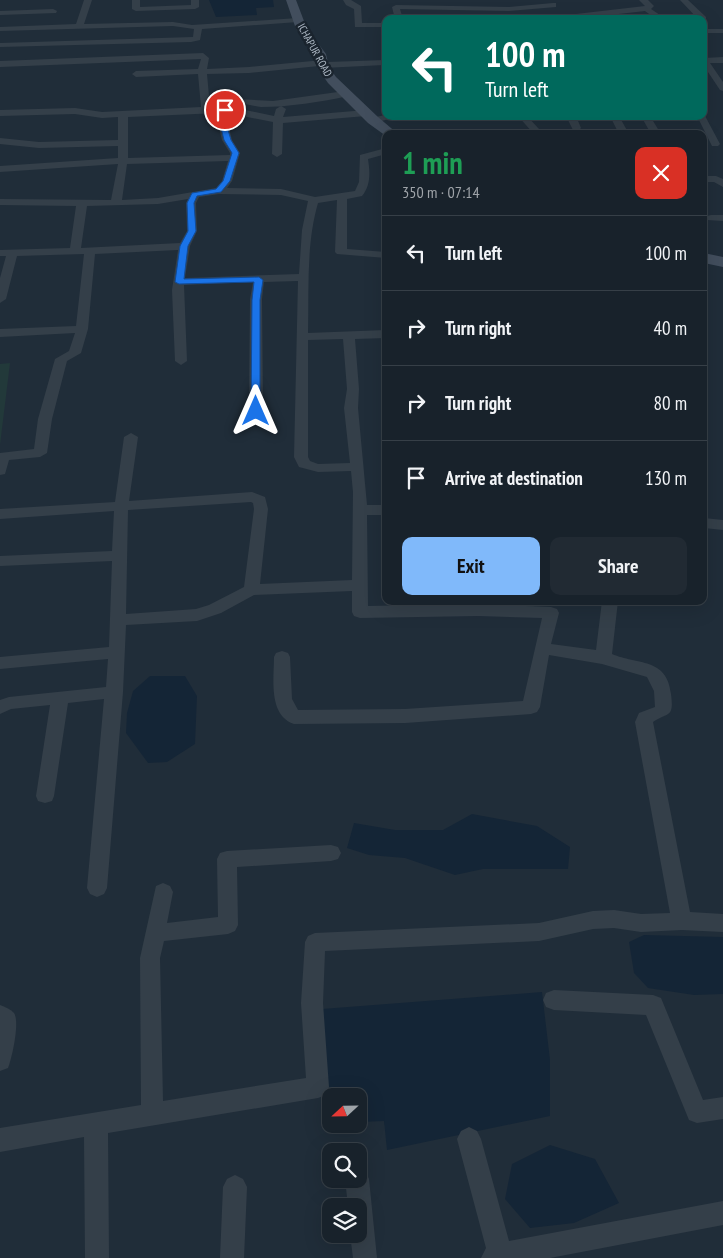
<!DOCTYPE html>
<meta charset="utf-8">
<style>
:root{--surface:#18222b;--page:#212a33;--text:#f1f3f6;--muted:#9fa4a9;--line:#363f47;--accent:#80b9fa}
body{margin:0;font-family:"PT Sans Narrow",sans-serif;background:var(--page);color:var(--text);height:100vh;display:flex;flex-direction:column;font-size:19px;white-space:nowrap}
*{box-sizing:border-box;margin:0}
p{font-size:16px;color:var(--muted)}
.icon{flex:none;width:28px;height:28px;fill:none;stroke:currentColor;stroke-width:2;stroke-linecap:round;stroke-linejoin:round}
.map{position:relative;flex:1;overflow:hidden}
.panel{position:absolute;left:382px;top:130px;width:325px;height:475px;display:flex;flex-direction:column;background:var(--surface);border-radius:10px;box-shadow:0 5px 20px #0002,0 0 0 1px var(--line)}
.panel>*{flex:none}
.top-card{position:absolute;left:382px;top:15px;width:325px;height:105px;border-radius:10px;box-shadow:0 5px 20px #0002,0 0 0 1px var(--line);background:#00695c;color:#fff;overflow:hidden}
.needle{width:32px;rotate:248deg}
.buttons{position:absolute;left:322px;top:1088px;display:grid;gap:10px}
.buttons a{display:grid;place-items:center;width:45px;height:45px;border-radius:10px;background:var(--surface);box-shadow:0 5px 20px #0002,0 0 0 1px var(--line);font-size:25px}
.pin{position:absolute;display:grid;place-items:center;width:42px;height:42px;color:#fff;margin:-21px;border:2px solid #fff;border-radius:50%;box-shadow:0 1px 5px #0007}
.me{position:absolute;width:55px;margin:-28px;rotate:0deg;stroke-linejoin:round;filter:drop-shadow(0 0 4px #0008)}
.turn{display:flex;align-items:center;gap:18px;height:105px;padding:0 20px;font-size:22px}
.turn .icon{width:65px;height:65px;stroke-width:2.5}
.turn b{display:block;font-size:35px;line-height:42px}
.round{display:grid;place-items:center;flex:none;width:52px;height:52px;border-radius:10px;background:var(--page)}
.headline{display:flex;align-items:center;justify-content:space-between;height:85px;padding:0 20px}
h1{font-size:30px;font-weight:600;line-height:38px;color:#1e9e55}
.primary-button{display:flex;gap:10px;margin-top:auto;padding:10px 20px}
.primary-button a{flex:1;height:58px;border-radius:10px;background:var(--accent);color:#111;font-size:20px;font-weight:600;line-height:58px;text-align:center}
.primary-button a+a{background:var(--page);color:var(--text)}
ul{padding:0;list-style:none}
li{display:flex;align-items:center;gap:15px;height:75px;padding:0 20px;border-top:1px solid var(--line)}
li div{flex:1}
li b{display:block;font-size:19px}
li em{font-style:normal}
.map>svg:first-child{display:block}
.green{fill:#22393a}
.water{fill:#142536}
.lines{fill:none;stroke-linecap:round;stroke-linejoin:round}
.street{fill:#343f49;fill-rule:evenodd}
.secondary{fill:#424e5d;fill-rule:evenodd}
.route{fill:#1a73e8;stroke:#114b97}
.labels{text-anchor:middle;dominant-baseline:central;stroke-width:5;stroke-linejoin:round;paint-order:stroke}
.far-street-label{font-size:11px;fill:#afbac6;stroke:#1a242e}
</style>
<div class="map">
<svg width="723" height="1258" viewBox="0 0 723 1258">
<rect width="100%" height="100%" fill="#202d39"/>
<polygon class="green" points="10,363 0,445 0,364"/>
<g class="water">
<polygon points="209,0 273,0 274,7 256,8 257,15 216,17"/>
<polygon points="150,676 185,676 197,696 195,744 167,762 148,763 126,733 127,713 133,691"/>
<polygon points="472,814 537,826 570,847 568,869 483,869 455,875 405,858 369,855 347,848 354,823 395,830 443,830"/>
<polygon points="644,935 723,937 723,994 694,995 648,988 634,973 629,942"/>
<polygon points="542,992 550,1060 550,1116 387,1150 384,1121 359,1122 359,1096 331,1096 331,1107 329,1102 322,1009"/>
<polygon points="550,1145 595,1159 619,1203 574,1223 530,1228 505,1199 512,1164"/>
</g>
<g class="lines">
<g class="street">
<polygon points="84,0 92,0 84,24 173,22 192,25 298,18 302,20 298,22 202,29 200,40 191,42 0,47 0,43 193,37 194,29 173,26 0,31 0,27 76,24"/>
<polygon points="132,0 140,0 140,7 191,5 191,0 199,0 199,7 195,9 136,11 132,9"/>
<polygon points="343,0 351,0 361,6 362,23 386,23 386,27 355,27 354,9 346,5"/>
<polygon points="639,0 648,0 654,6 651,9 666,19 656,19 645,11 575,19 546,19 550,17 645,6"/>
<polygon points="680,0 688,0 706,17 706,21 698,19"/>
<polygon points="553,3 556,3 556,7 509,11 400,9 403,19 395,19 392,7 396,5 509,7"/>
<polygon points="53,9 57,11 56,13 0,15 0,11"/>
<rect x="704" y="29" width="19" height="4"/>
<path d="M203,53L209,58L207,69L249,67L323,60L327,62L386,60V64L384,65L323,68L319,66L249,73L207,74L210,107H222L225,102L237,99L273,101L345,91L348,92V96C322,102 288,107 261,107C252,106 239,101 231,107L274,116L276,109L281,106L286,109L283,117L366,110L371,113L366,116L283,123L282,154L277,157L272,154L273,122L227,113L226,116L232,140L240,153L232,181L227,188L281,189L315,197L355,191L359,182L360,155L386,148V154L368,159C370,172 371,185 362,196L347,199V249L386,252V258L337,254L335,252L337,200L318,203C306,244 309,290 308,333L386,330V338L355,339L359,389L358,408L367,505H386V515H367L368,606L478,604L551,607L557,609L559,613L551,644L596,650L602,601H618L612,654C637,665 667,657 671,694C674,718 669,712 653,722L690,912L723,914V932L682,930L641,932L614,928L593,929L539,941L325,951L323,1003L329,1087L326,1095L318,1098L108,1133L109,1258H85L84,1137L0,1152V1128L141,1105L140,958L156,886L163,883L170,886L173,892L167,923L218,917L217,859L220,853L227,851L331,845L338,847L341,853L338,859L331,861L237,867L238,925L235,931L228,934L164,941L160,958L163,1101L306,1078L301,1003L305,942L308,936L315,933L539,923L593,911L614,910L641,914L670,913L635,722L639,713L655,707L654,691L647,677L602,664L549,655L540,707L537,712L531,714L405,723L294,724C268,715 274,679 274,657L276,653L282,651L288,653L290,657L292,699L298,710L405,709L523,701L542,618L478,616L360,618L354,616L352,612V591L254,595L221,613L197,621L126,625L123,692L107,888L104,894L97,897L90,894L87,888L104,699L68,703L54,796L52,801L45,803L38,801L36,796L50,705L11,709L0,714V700L9,697L106,687L108,659L0,669V657L109,647L112,561L0,566V556L112,551L114,511L0,519V509L115,502L124,437L131,433L138,437L129,501L252,492L265,497L268,509L260,584L352,580L353,492L351,471L318,472L299,467L294,457L298,281L264,282L262,299L263,411L256,415L249,411L250,299L253,282L184,285L187,361L181,365L175,361L172,290L178,250L95,254L88,329L81,353L67,361L52,419L47,453L40,457L9,460L5,474L0,475V453L34,449L38,419L55,359L69,351L75,333L0,337V329L76,326L84,254L17,256L6,299L0,303V278L6,256H0V250L70,248L76,206L0,205V199L111,200L118,164L0,172V166L118,158V146L39,148L0,144V138L39,142L118,140V117L102,118L75,114L0,116V110L75,108L102,112L201,107L198,74L136,77L132,74L136,71L198,69L201,59L0,67V61ZM218,113L216,116L222,140L230,153V155L128,158V117ZM228,161L222,181L216,188L158,198L122,200L127,164ZM219,194L281,195L308,201L302,230L299,274L185,278L190,246L197,231L196,203L199,197ZM188,199L186,203L187,231L180,243L81,248L87,206L158,204ZM343,339L347,389L344,408L350,463L318,464L310,461L308,457V340ZM251,502L253,503L254,509L244,587L209,605L196,609L126,614L128,510Z"/>
<polygon points="723,57 723,63 710,63 723,82 723,91 720,90 704,66 704,58"/>
<polygon points="704,114 720,144 718,146 712,146 697,116 704,116"/>
<polygon points="386,115 402,116 373,123 368,120 370,118"/>
<polygon points="518,116 527,116 539,129 539,133 533,133"/>
<polygon points="566,116 576,116 581,128 579,130 573,130"/>
<polygon points="610,116 619,116 629,134 619,134"/>
<polygon points="641,116 650,116 661,134 651,134"/>
<polygon points="704,176 716,176 723,179 723,187 714,182 704,182"/>
<polygon points="711,215 723,215 723,221 707,220 706,218 707,216"/>
<polygon points="704,518 723,520 723,530 704,528"/>
<polygon points="554,990 653,995 661,998 703,1100 723,1097 723,1119 697,1123 689,1120 646,1015 554,1010 546,1007 543,1000 546,993"/>
<path d="M0,1005C5,1007 10,1009 14,1013C20,1022 12,1058 8,1068L0,1071Z"/>
<polygon points="469,1127 477,1131 481,1139 509,1241 723,1201 723,1225 550,1258 481,1258 486,1248 457,1139 461,1131"/>
<polygon points="359,1168 365,1171 369,1179 377,1258 353,1258 350,1234 359,1234 359,1206 348,1206 345,1179 359,1179"/>
<polygon points="235,1175 243,1179 247,1187 244,1258 220,1258 223,1187 227,1179"/>
</g>
<g class="secondary">
<polygon points="286,0 296,0 307,29 326,54 329,67 336,77 378,117 398,134 386,134 386,136 368,123 328,83 317,67 314,54 296,29"/>
<polygon points="704,253 723,257 723,267 704,263"/>
</g>
</g>
<polygon class="route" points="222,109 228,110 224,116 231,140 239,153 230,181 221,192 197,196 194,203 196,231 188,246 184,279 259,277 263,280 260,300 260,411 256,414 251,411 252,300 254,282 179,284 175,282 180,246 188,231 187,203 192,193 216,189 223,181 232,153 224,140 218,116"/>
<g class="labels">
<g class="far-street-label">
<text transform="translate(315 50) rotate(61)">ICHAPUR ROAD</text>
</g>
</g>
</svg>
<div class="buttons">
<a><svg class="needle" viewBox="-14 -14 28 28"><path d="M0-13l5 13h-10z" fill="#e53935"/><path d="M0 13l5-13h-10z" fill="#9fa4a9"/></svg></a>
<a><svg class="icon" aria-label="search" viewBox="0 0 24 24"><circle cx="10" cy="10" r="6"/><path d="M15 15l6 6"/></svg></a>
<a><svg class="icon" aria-label="layers" viewBox="0 0 24 24"><path d="M12 4l9 5-9 5-9-5zM3 14l9 5 9-5"/></svg></a>
</div>
<div class="pin" style="left:225px;top:110px;background:#d93025"><svg class="icon" aria-label="arrive" viewBox="0 0 24 24"><path d="M6 21V4h12l-3 4 3 4H6"/></svg></div>
<svg class="me" style="left:256px;top:411px" viewBox="-20 -20 40 40"><path d="M0-17L14 15 0 8-14 15z" fill="#1a73e8" stroke="#fff" stroke-width="4"/></svg>
<div class="top-card">
<div class="turn"><svg class="icon" aria-label="left" viewBox="0 0 24 24"><path d="M17 20v-9H6M10 6l-5 5 5 5"/></svg><div><b>100 m</b>Turn left</div></div>
</div>
<section class="panel">
<div class="headline"><div><h1>1 min</h1><p>350 m · 07:14</p></div><a class="round" style="background:#d93025;color:#fff"><svg class="icon" aria-label="close" viewBox="0 0 24 24"><path d="M6 6l12 12M18 6L6 18"/></svg></a></div>
<ul>
<li><svg class="icon" aria-label="left" viewBox="0 0 24 24"><path d="M17 20v-9H6M10 6l-5 5 5 5"/></svg><div><b>Turn left</b></div><em>100 m</em></li>
<li><svg class="icon" aria-label="right" viewBox="0 0 24 24"><path d="M7 20v-9h11M14 6l5 5-5 5"/></svg><div><b>Turn right</b></div><em>40 m</em></li>
<li><svg class="icon" aria-label="right" viewBox="0 0 24 24"><path d="M7 20v-9h11M14 6l5 5-5 5"/></svg><div><b>Turn right</b></div><em>80 m</em></li>
<li><svg class="icon" aria-label="arrive" viewBox="0 0 24 24"><path d="M6 21V4h12l-3 4 3 4H6"/></svg><div><b>Arrive at destination</b></div><em>130 m</em></li>
</ul>
<div class="primary-button"><a>Exit</a><a>Share</a></div>
</section>
</div>
